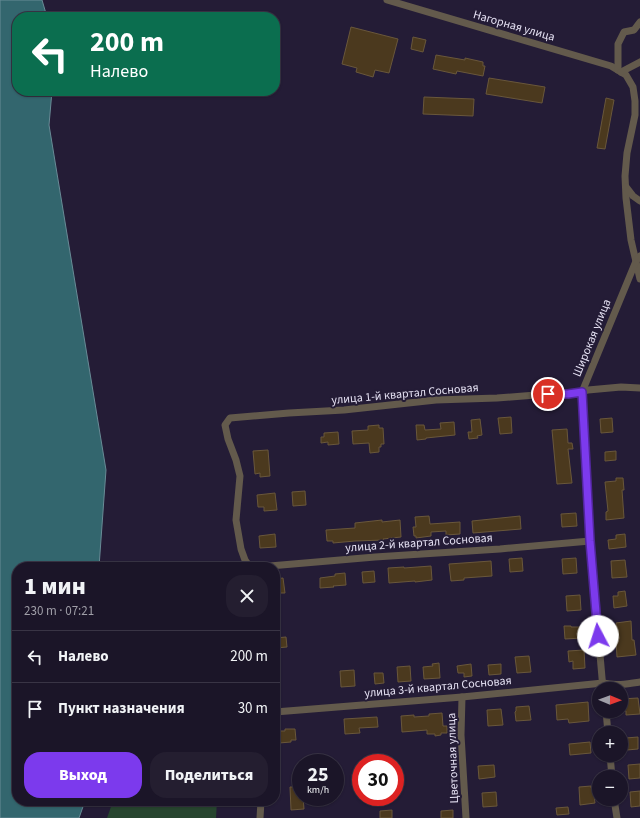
<!DOCTYPE html>
<html lang="ru">
<meta charset="utf-8">
<style>
:root{--surface:#1b1528;--page:#241e30;--text:#f1f3f6;--muted:#a09fa8;--line:#393445;--accent:#7c3aed}
body{margin:0;font-family:"Source Sans 3",sans-serif;background:var(--page);color:var(--text);height:100vh;display:flex;flex-direction:column;font-size:15px;white-space:nowrap}
*{box-sizing:border-box;margin:0}
p{font-size:13px;color:var(--muted)}
.icon{flex:none;width:22px;height:22px;fill:none;stroke:currentColor;stroke-width:2;stroke-linecap:round;stroke-linejoin:round}
.map{position:relative;flex:1;overflow:hidden}
.panel{position:absolute;left:12px;top:562px;width:268px;height:244px;display:flex;flex-direction:column;background:var(--surface);border-radius:16px;box-shadow:0 1px 3px #0004,0 0 0 1px var(--line)}
.panel>*{flex:none}
.banner{position:absolute;left:12px;top:12px;width:268px;height:84px;border-radius:16px;box-shadow:0 1px 3px #0004,0 0 0 1px var(--line);background:#0b6e4f;color:#fff;overflow:hidden}
.needle{width:26px;rotate:91deg}
.controls{position:absolute;left:592px;top:682px;display:grid;gap:8px}
.controls a{display:grid;place-items:center;width:36px;height:36px;border-radius:50%;background:var(--surface);box-shadow:0 1px 3px #0004,0 0 0 1px var(--line);font-size:20px}
.speed{position:absolute;left:292px;top:754px;display:flex;gap:8px;font-size:20px;font-weight:700;text-align:center}
.speed>*{display:grid;place-content:center;width:52px;height:52px;border-radius:50%;background:var(--surface);box-shadow:0 1px 3px #0004,0 0 0 1px var(--line);line-height:1}
.speed small{font-size:10px;font-weight:400}
.speed .limit{border:6px solid #d22;background:#fff;color:#111}
.pin{position:absolute;display:grid;place-items:center;width:34px;height:34px;color:#fff;margin:-17px;border:2px solid #fff;border-radius:50%;box-shadow:0 1px 4px #0007}
.me{position:absolute;width:44px;margin:-22px;rotate:355deg;stroke-linejoin:round;filter:drop-shadow(0 0 3px #0008)}
.turn{display:flex;align-items:center;gap:14px;height:84px;padding:0 12px;font-size:18px}
.turn .icon{width:52px;height:52px;stroke-width:2.5}
.turn b{display:block;font-size:28px;line-height:34px}
.round{display:grid;place-items:center;flex:none;width:42px;height:42px;border-radius:16px;background:var(--page)}
.headline{display:flex;align-items:center;justify-content:space-between;height:68px;padding:0 12px}
h1{font-size:24px;font-weight:800;line-height:30px}
.cta{display:flex;gap:8px;margin-top:auto;padding:8px 12px}
.cta a{flex:1;height:46px;border-radius:16px;background:var(--accent);color:#fff;font-size:16px;font-weight:800;line-height:46px;text-align:center}
.cta a+a{background:var(--page);color:var(--text)}
ul{padding:0;list-style:none}
li{display:flex;align-items:center;gap:12px;height:52px;padding:0 12px;border-top:1px solid var(--line)}
li div{flex:1}
li b{display:block;font-size:15px}
li em{font-style:normal}
.map>svg:first-child{display:block}
.green{fill:#27452f}
.water{fill:#33666e;stroke:#698b96}
.building{fill:#4b391e;stroke:#69573b}
.lines{fill:none;stroke-linecap:round;stroke-linejoin:round}
.street{stroke:#635a4c;stroke-width:7}
.route-casing{stroke:#51269a;stroke-width:10}
.route{stroke:#7c3aed;stroke-width:7}
.labels{text-anchor:middle;dominant-baseline:central;stroke-width:4;stroke-linejoin:round;paint-order:stroke}
.street-label{font-size:12px;fill:#e6e2f4;stroke:#241c36}
</style>
<div class="map">
<svg width="640" height="818" viewBox="0 0 640 818">
<rect width="100%" height="100%" fill="#241c36"/>
<polygon class="green" points="113,801 217,801 216,818 107,818"/>
<polygon class="water" points="0,0 42,0 47,17 17,17 17,91 52,91 49,125 106,470 99,567 17,567 17,801 85,801 79,818 0,818"/>
<g class="building">
<polygon points="351,27 398,39 389,73 375,70 373,77 356,72 357,68 342,64"/>
<polygon points="413,37 426,40 423,52 411,49"/>
<polygon points="436,55 465,60 465,58 483,62 483,66 485,66 483,76 457,71 456,74 433,69"/>
<polygon points="489,78 545,87 542,103 486,94"/>
<polygon points="424,97 474,99 473,116 423,114"/>
<polygon points="606,98 614,100 605,149 597,148"/>
<polygon points="511,417 512,433 500,434 498,418"/>
<polygon points="612,418 613,432 601,433 600,419"/>
<polygon points="480,419 482,435 477,436 478,438 469,439 468,432 472,432 471,420"/>
<polygon points="454,422 455,435 426,438 426,439 417,440 416,425 424,425 425,430 441,429 440,423"/>
<polygon points="379,425 379,428 383,428 384,444 381,444 381,447 379,447 379,452 370,453 369,443 353,444 352,431 368,430 368,426"/>
<polygon points="567,429 568,443 572,443 573,449 568,449 572,483 557,484 552,430"/>
<polygon points="338,432 339,444 328,445 328,442 321,443 321,437 324,437 324,433"/>
<polygon points="268,450 270,476 260,477 260,473 255,474 253,451"/>
<polygon points="616,451 616,460 605,461 605,452"/>
<polygon points="616,478 623,478 624,490 622,490 624,518 606,520 606,512 608,511 605,482 616,481"/>
<polygon points="305,491 306,505 293,506 292,492"/>
<polygon points="275,493 277,510 264,511 264,507 258,507 257,495"/>
<polygon points="576,513 577,526 562,527 561,514"/>
<polygon points="429,516 430,524 460,522 460,534 446,535 446,531 431,532 431,536 416,538 416,536 414,536 413,527 416,527 415,517"/>
<polygon points="520,516 521,529 473,533 472,521"/>
<polygon points="382,520 382,522 400,520 401,537 383,539 384,540 355,541 333,543 333,541 327,541 326,530 355,528 355,523"/>
<polygon points="275,534 276,547 260,548 259,536"/>
<polygon points="625,534 626,547 609,549 608,540 616,539 616,535"/>
<polygon points="522,558 523,571 510,572 509,559"/>
<polygon points="576,558 577,573 563,574 562,559"/>
<polygon points="625,560 627,577 612,578 611,561"/>
<polygon points="491,561 492,576 464,578 464,580 451,581 449,564"/>
<polygon points="431,566 432,580 415,582 415,581 389,583 388,568 404,567 404,568"/>
<polygon points="374,571 375,582 363,583 362,572"/>
<polygon points="345,573 346,585 333,586 334,587 320,588 320,578 335,576 335,574"/>
<polygon points="283,578 285,593 275,593 275,579"/>
<polygon points="625,591 627,606 614,608 613,596 618,596 618,592"/>
<polygon points="580,595 581,610 567,611 566,596"/>
<polygon points="631,621 632,640 634,640 636,655 617,657 616,641 617,641 616,623"/>
<polygon points="564,626 571,626 571,627 581,627 582,638 565,639"/>
<polygon points="286,637 287,647 275,648 275,638"/>
<polygon points="584,650 585,668 573,669 573,661 569,662 568,651"/>
<polygon points="529,656 531,672 517,673 515,657"/>
<polygon points="439,663 440,678 424,679 423,667 433,666 432,664"/>
<polygon points="471,664 472,676 464,677 464,673 458,673 457,666"/>
<polygon points="501,664 501,674 489,675 488,665"/>
<polygon points="410,666 411,681 398,682 397,667"/>
<polygon points="354,670 355,686 341,687 340,671"/>
<polygon points="374,673 383,673 384,683 375,684"/>
<polygon points="638,698 640,714 626,715 626,711 621,711 621,699"/>
<polygon points="588,702 589,721 569,723 568,719 557,720 556,705"/>
<polygon points="529,706 531,720 516,721 515,712 516,711 516,707"/>
<polygon points="501,709 503,725 488,726 487,710"/>
<polygon points="442,713 443,726 447,726 447,733 441,733 441,735 435,736 435,734 427,734 427,730 402,732 401,716 414,715 414,717 429,716 429,714"/>
<polygon points="377,717 378,727 359,728 360,733 345,734 344,719"/>
<polygon points="285,729 295,729 296,740 291,740 291,742 279,743 278,731 285,731"/>
<polygon points="638,737 638,749 627,750 626,738"/>
<polygon points="590,742 591,753 570,755 569,744"/>
<polygon points="640,764 640,778 629,779 628,765"/>
<polygon points="494,765 495,777 479,779 478,766"/>
<polygon points="591,786 591,788 593,788 595,803 580,805 579,787"/>
<polygon points="290,787 301,787 301,797 303,797 304,809 291,810"/>
<polygon points="640,791 640,806 631,807 630,792"/>
<polygon points="496,792 497,806 483,807 482,793"/>
<polygon points="568,807 569,814 557,815 556,808"/>
<polygon points="392,810 392,818 380,818 380,811"/>
<polygon points="453,810 453,818 441,818 441,811"/>
</g>
<g class="lines">
<g class="street">
<polyline points="387,0 611,66 626,75 633,87 635,101 635,115 627,153 625,176 626,198 631,240 640,279"/>
<polyline points="618,70 618,44 624,32 634,30 640,22"/>
<polyline points="621,72 640,62"/>
<polyline points="626,187 633,196 640,201"/>
<polyline points="250,566 258,567 375,557 500,549 590,541"/>
<polyline points="250,567 245,560 241,549 236,520 240,476 236,460 228,439 225,425 230,418 289,413 344,410 436,400 497,398 548,394 568,394 582,392 588,390 621,387 640,388"/>
<polyline points="603,689 590,541 582,392 636,261 640,256"/>
<polyline points="462,697 461,735 466,818"/>
<polyline points="606,711 608,733"/>
<path d="M275,712L462,697L603,683C615,686 627,684 640,682"/>
<polyline points="610,755 612,777"/>
<polyline points="614,799 617,818"/>
<polyline points="260,818 261,801"/>
</g>
</g>
<g class="lines">
<defs>
<polyline id="route" points="548,394 568,394 582,392 590,541 598,636"/>
</defs>
<use href="#route" class="route-casing"/>
<use href="#route" class="route"/>
</g>
<g class="labels">
<g class="street-label">
<text transform="translate(514 26) rotate(16)">Нагорная улица</text>
<text transform="translate(592 338) rotate(-68)">Широкая улица</text>
<text transform="translate(405 394) rotate(-5)">улица 1-й квартал Сосновая</text>
<text transform="translate(419 543) rotate(-4)">улица 2-й квартал Сосновая</text>
<text transform="translate(438 687) rotate(-5)">улица 3-й квартал Сосновая</text>
<text transform="translate(453 758) rotate(-92)">Цветочная улица</text>
</g>
</g>
</svg>
<div class="controls">
<a><svg class="needle" viewBox="-14 -14 28 28"><path d="M0-13l5 13h-10z" fill="#e53935"/><path d="M0 13l5-13h-10z" fill="#a09fa8"/></svg></a>
<a>+</a>
<a>−</a>
</div>
<div class="speed"><div>25<small>km/h</small></div><div class="limit">30</div></div>
<div class="pin" style="left:548px;top:394px;background:#d93025"><svg class="icon" aria-label="arrive" viewBox="0 0 24 24"><path d="M6 21V4h12l-3 4 3 4H6"/></svg></div>
<svg class="me" style="left:598px;top:636px" viewBox="-20 -20 40 40"><circle r="19" fill="#fff"/><path d="M0-13L10 11 0 6-10 11z" fill="#7c3aed"/></svg>
<div class="banner">
<div class="turn"><svg class="icon" aria-label="left" viewBox="0 0 24 24"><path d="M17 20v-9H6M10 6l-5 5 5 5"/></svg><div><b>200 m</b>Налево</div></div>
</div>
<section class="panel">
<div class="headline"><div><h1>1 мин</h1><p>230 m · 07:21</p></div><a class="round"><svg class="icon" aria-label="close" viewBox="0 0 24 24"><path d="M6 6l12 12M18 6L6 18"/></svg></a></div>
<ul>
<li><svg class="icon" aria-label="left" viewBox="0 0 24 24"><path d="M17 20v-9H6M10 6l-5 5 5 5"/></svg><div><b>Налево</b></div><em>200 m</em></li>
<li><svg class="icon" aria-label="arrive" viewBox="0 0 24 24"><path d="M6 21V4h12l-3 4 3 4H6"/></svg><div><b>Пункт назначения</b></div><em>30 m</em></li>
</ul>
<div class="cta"><a>Выход</a><a>Поделиться</a></div>
</section>
</div>
